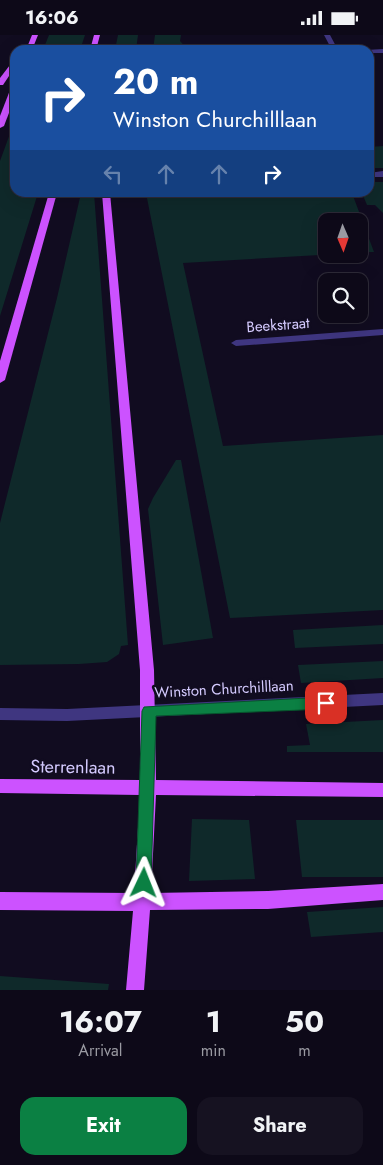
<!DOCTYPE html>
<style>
:root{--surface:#0d0918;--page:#161221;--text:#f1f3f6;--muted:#9a9aa2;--line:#2d2a37;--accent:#0b8043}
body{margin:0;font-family:Jost,sans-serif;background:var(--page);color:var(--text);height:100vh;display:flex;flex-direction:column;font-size:19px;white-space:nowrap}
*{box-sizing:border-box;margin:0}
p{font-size:16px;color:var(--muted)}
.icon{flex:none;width:28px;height:28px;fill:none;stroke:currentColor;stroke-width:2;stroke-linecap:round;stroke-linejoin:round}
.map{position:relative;height:955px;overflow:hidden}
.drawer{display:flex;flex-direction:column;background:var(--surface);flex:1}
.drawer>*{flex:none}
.hud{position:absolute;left:10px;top:10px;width:364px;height:152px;border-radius:15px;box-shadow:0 5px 20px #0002,0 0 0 1px var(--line);background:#1a4fa0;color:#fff;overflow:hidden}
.needle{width:32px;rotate:178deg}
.controls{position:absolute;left:318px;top:178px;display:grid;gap:10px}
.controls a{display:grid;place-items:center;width:50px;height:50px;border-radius:10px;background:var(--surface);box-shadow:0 5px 20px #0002,0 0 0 1px var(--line);font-size:25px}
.pin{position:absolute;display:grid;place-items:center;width:42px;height:42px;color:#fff;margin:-21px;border-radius:10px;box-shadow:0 2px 8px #0006}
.me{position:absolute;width:55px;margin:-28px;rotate:2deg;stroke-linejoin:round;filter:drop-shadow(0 0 4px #0008)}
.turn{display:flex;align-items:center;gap:18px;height:105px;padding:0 20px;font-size:22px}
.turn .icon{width:65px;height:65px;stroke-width:2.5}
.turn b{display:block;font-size:35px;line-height:42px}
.lanes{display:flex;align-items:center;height:48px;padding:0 20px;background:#0003;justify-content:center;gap:25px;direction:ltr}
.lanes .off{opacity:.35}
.eta{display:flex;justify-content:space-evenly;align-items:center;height:85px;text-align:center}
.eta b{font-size:30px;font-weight:700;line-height:35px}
.cta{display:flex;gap:10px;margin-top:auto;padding:10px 20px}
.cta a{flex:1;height:58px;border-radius:15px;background:var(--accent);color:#fff;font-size:20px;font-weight:700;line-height:58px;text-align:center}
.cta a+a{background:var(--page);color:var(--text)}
.status{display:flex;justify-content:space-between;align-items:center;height:35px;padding:0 25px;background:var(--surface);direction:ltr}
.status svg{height:14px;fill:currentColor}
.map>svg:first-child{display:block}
.green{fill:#0f292a}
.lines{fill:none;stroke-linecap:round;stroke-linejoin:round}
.minor{fill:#3f3680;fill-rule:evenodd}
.major{fill:#cc52ff;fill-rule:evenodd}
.route{fill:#0b8043;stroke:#07532c}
.labels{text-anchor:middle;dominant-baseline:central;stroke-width:5;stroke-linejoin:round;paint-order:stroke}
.street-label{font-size:15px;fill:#d5cbff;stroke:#110c20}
.near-street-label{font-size:18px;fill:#d5cbff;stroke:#110c20}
</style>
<div class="status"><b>16:06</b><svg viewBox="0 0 49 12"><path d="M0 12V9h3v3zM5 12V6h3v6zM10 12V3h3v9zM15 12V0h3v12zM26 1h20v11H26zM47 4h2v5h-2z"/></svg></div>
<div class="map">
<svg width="383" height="955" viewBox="0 0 383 955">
<rect width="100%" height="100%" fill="#110c20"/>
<g class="green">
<polygon points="49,0 85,0 80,15 43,15"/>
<polygon points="118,0 138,0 136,15 115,15"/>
<polygon points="155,0 181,0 180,6 188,15 153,15"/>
<polygon points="15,85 15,158 38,158 0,281 0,126"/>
<polygon points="383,111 383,133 369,133 369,112"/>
<polygon points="369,147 383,147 383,178 375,170 367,170 362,158 369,158"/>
<polygon points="81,158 94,158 128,610 121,611 119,619 107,627 79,629 0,630 0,488 57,263"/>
<polygon points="146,158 352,158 374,217 359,217 359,186 326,186 326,219 337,219 183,228 223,411 383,400 383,575 230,583"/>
<polygon points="176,425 181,425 213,603 163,610 148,474 153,463"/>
<polygon points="383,590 383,609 295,613 293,595"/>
<polygon points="383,626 383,643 301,648 298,630"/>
<polygon points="383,685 383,717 287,717 287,711 310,710 306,689"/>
<polygon points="192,784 249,785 255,844 189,846"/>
<polygon points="296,785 383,785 383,842 302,842"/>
<polygon points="383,872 383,897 311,902 307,877"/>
<polygon points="0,941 109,949 108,955 0,955"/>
</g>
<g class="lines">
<g class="minor">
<polygon points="324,0 330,0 338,15 332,15"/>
<polygon points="383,14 383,18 369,18 369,15 366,15"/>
<polygon points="383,136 383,142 369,142 369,138"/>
<polygon points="383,294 383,300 236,311 231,308 236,305"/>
<polygon points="383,658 383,670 67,686 0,685 0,673 67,674"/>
</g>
<g class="major">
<polygon points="32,0 38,0 32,15 26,15"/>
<polygon points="94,0 100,0 96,15 90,15"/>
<polygon points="15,25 15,32 3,50 0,50 0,43 13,26"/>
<polygon points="12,50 15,50 15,62 4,91 0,93 0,81"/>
<polygon points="49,158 57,158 5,345 0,348 0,326"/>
<polygon points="102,158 110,158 154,635 156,745 383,748 383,762 156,760 151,858 268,856 383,849 383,865 268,874 150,875 144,955 126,955 133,876 0,875 0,857 134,858 140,760 0,758 0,744 140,745 140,635"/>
</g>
</g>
<polygon class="route" points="326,662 331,664 333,668 331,672 326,674 156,681 151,848 149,854 144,856 138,854 136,848 142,676 144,672"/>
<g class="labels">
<g class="street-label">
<text transform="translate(278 290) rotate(-4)">Beekstraat</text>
<text transform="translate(224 654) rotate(-3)">Winston Churchilllaan</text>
</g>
<g class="near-street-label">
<text transform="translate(73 732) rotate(1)">Sterrenlaan</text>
</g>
</g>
</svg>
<div class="controls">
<a><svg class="needle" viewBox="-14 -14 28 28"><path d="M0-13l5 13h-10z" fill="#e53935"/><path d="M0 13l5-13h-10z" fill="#9a9aa2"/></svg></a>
<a><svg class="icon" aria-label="search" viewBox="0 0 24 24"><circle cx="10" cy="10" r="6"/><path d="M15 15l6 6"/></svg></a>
</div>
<div class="pin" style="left:326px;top:668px;background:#d93025"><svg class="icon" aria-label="arrive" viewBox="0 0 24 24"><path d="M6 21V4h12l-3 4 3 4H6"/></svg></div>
<svg class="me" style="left:144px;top:848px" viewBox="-20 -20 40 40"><path d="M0-17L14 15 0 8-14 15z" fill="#0b8043" stroke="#fff" stroke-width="4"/></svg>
<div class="hud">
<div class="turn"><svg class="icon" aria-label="right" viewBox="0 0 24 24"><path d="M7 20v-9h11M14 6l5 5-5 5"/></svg><div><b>20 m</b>Winston Churchilllaan</div></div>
<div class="lanes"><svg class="icon off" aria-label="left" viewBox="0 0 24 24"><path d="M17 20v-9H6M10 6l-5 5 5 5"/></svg><svg class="icon off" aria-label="ahead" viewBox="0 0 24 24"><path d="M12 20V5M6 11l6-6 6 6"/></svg><svg class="icon off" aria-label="ahead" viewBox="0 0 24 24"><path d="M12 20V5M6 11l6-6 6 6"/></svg><svg class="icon" aria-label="right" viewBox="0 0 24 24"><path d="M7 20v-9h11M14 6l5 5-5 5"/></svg></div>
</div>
</div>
<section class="drawer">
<div class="eta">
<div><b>16:07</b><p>Arrival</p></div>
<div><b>1</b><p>min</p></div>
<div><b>50</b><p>m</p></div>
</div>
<div class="cta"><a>Exit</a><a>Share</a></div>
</section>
